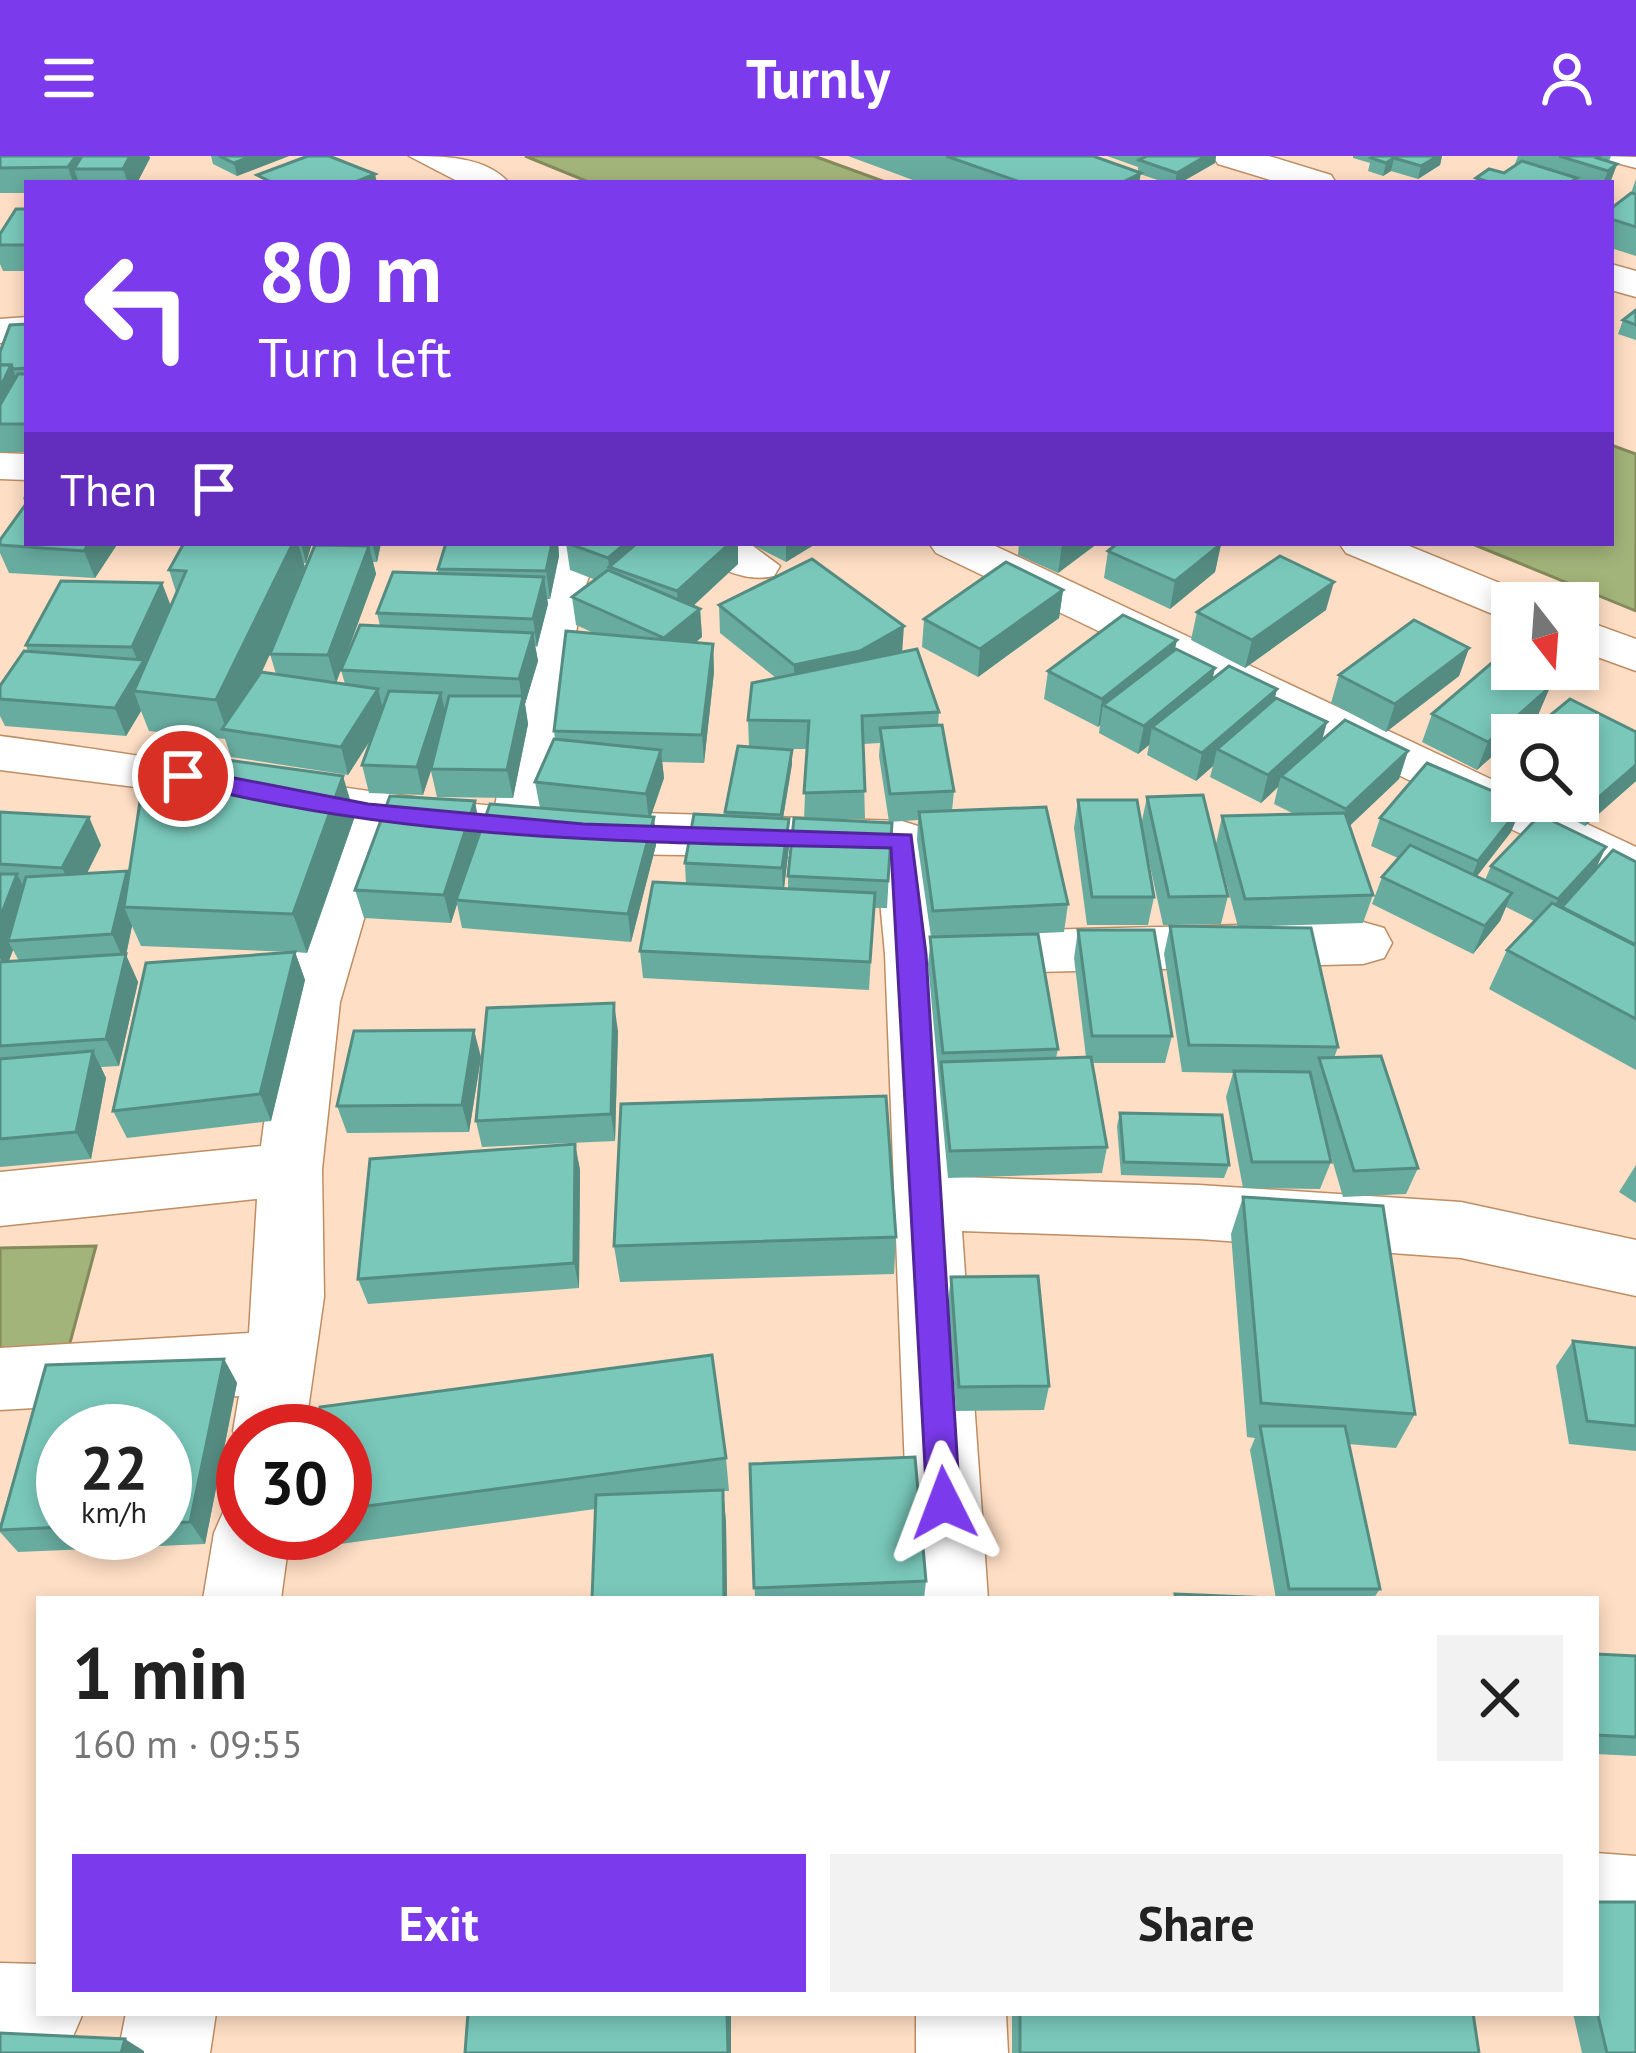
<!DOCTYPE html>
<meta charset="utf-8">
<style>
:root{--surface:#fff;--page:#f2f2f2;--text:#222;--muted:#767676;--accent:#7c3aed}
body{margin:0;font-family:"PT Sans",sans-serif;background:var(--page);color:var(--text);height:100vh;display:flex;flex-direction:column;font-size:45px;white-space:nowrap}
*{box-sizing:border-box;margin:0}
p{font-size:39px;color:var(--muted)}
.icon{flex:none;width:66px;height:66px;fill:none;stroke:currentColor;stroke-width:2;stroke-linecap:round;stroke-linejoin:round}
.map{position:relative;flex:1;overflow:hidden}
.panel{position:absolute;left:36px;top:1440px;width:1563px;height:420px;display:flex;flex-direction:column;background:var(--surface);border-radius:0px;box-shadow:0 6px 18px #0003}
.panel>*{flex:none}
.banner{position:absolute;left:24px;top:24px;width:1590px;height:366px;border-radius:0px;box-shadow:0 6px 18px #0003;background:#7c3aed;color:#fff;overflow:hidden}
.needle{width:78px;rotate:163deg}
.fabs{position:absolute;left:1491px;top:426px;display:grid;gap:24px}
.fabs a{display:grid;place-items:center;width:108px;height:108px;border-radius:0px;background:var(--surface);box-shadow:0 6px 18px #0003;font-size:60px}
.speed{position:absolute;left:36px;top:1248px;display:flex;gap:24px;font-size:60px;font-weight:700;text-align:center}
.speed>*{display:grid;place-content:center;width:156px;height:156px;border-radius:50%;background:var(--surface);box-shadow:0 6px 18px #0003;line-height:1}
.speed small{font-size:30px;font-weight:400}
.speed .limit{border:18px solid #d22;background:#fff;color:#111}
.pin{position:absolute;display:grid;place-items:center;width:102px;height:102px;color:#fff;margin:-51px;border:6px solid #fff;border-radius:50%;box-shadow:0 3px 12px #0007}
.me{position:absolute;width:132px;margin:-66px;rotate:357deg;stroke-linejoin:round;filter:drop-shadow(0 0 9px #0008)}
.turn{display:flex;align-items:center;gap:42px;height:252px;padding:0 36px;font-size:54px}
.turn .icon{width:156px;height:156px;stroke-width:2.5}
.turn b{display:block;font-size:84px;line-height:102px}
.then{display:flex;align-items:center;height:114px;padding:0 36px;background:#0003;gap:24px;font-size:45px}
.round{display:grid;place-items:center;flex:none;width:126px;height:126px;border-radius:0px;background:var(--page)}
.head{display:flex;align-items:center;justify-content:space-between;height:204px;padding:0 36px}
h1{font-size:72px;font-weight:700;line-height:90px}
.action{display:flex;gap:24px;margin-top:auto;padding:24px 36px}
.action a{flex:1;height:138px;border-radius:0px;background:var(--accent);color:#fff;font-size:48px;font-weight:700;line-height:138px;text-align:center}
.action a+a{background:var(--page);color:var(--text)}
header{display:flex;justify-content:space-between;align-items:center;height:156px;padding:0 36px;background:var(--accent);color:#fff;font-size:54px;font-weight:700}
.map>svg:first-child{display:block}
.water{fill:#a3b47a;stroke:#848a5c;stroke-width:3}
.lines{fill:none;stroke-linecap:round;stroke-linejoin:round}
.service-casing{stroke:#be8d63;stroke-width:3}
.minor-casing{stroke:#be8d63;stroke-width:3}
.tertiary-casing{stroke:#be8d63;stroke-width:3}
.service{fill:#fff;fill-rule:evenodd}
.minor{fill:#fff;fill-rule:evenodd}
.tertiary{fill:#fff;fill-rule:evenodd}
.wall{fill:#68aca0;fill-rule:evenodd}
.shaded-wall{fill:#558c82}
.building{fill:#79c8ba;stroke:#558c82;stroke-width:3}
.route{fill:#7c3aed;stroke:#51269a;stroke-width:3}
</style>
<header><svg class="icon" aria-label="menu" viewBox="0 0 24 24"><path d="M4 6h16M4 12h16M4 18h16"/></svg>Turnly<svg class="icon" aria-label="person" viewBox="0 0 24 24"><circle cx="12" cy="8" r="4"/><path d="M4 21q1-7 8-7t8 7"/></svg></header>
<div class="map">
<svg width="1636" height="1897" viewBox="0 0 1636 1897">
<rect width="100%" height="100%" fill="#fedec4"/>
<g class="water">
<polygon points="525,0 814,0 888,27 591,27"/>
<polygon points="1611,289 1636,298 1636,455 1470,387 1611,387"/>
<polygon points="96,1090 67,1198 0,1200 0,1092"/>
</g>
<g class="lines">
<defs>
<polygon id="service" points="1602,0 1636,1 1636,12 1605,4"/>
<g id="minor">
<path d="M409,0C442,0 486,0 509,27H461Z"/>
<polygon points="27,161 27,185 0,187 0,163"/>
<polygon points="0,297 27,298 27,324 0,323"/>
<path d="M556,387H602L582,439L548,654L902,665L921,671L929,684L941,781L958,776L1363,766L1384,772L1392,787L1384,802L1363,808L958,818L944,814L959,1021L1199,1029L1461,1046L1636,1084V1140L1461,1102L1199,1083L962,1075L988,1443H910L885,798L876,702L615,698L389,676L340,846L322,1013L324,1141L305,1275H243V1298L233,1275L239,1240L0,1254V1192L249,1177L257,1043L0,1070V1016L261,990L280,846L337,668L183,637L0,614V580C166,601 329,634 495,650L534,439Z"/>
<path d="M691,387H749L780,410L774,420C746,427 707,411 691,387Z"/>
<polygon points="929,387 989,387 1512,633 1512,645 1538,645 1636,691 1636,733 936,397"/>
<polygon points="1339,387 1402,387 1529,439 1535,447 1512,447 1512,463 1495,459 1346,397"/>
<polygon points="1578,462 1636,483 1636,515 1578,494"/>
<polygon points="243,1345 243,1377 290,1377 281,1443 203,1443 214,1377 225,1352"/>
<polygon points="1596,1697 1636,1700 1636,1788 1596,1783"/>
<polygon points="0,1807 39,1808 39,1857 83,1857 71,1885 42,1897 0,1897"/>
<polygon points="126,1857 216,1857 210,1897 118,1897"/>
<polygon points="916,1857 1006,1857 1008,1897 916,1897"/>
</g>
<g id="tertiary">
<polygon points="1213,0 1269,0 1331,19 1336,27 1280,27 1218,8"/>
<polygon points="1611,108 1636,115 1636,141 1611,134"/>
</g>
</defs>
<use href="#service" class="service-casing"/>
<use href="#minor" class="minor-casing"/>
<use href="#tertiary" class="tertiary-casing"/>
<use href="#service" class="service"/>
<use href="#minor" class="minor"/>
<use href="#tertiary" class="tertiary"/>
</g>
<g class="wall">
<polygon points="0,0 149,0 150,2 137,27 27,27 27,37 0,37"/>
<polygon points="211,0 289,0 237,20 213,8"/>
<polygon points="848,0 1094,0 1138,16 1138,11 1107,0 1216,0 1215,7 1180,27 1166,27 1140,18 1139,27 921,27"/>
<polygon points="1353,0 1442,0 1440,9 1418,23 1391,15 1383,20 1368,15 1370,7 1353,2"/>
<polygon points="1518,0 1611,0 1609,5 1617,8 1610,27 1475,27 1476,22 1504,17 1514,10"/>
<polygon points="1636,23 1636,100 1611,92 1611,50 1613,51 1631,37"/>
<polygon points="27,53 27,115 3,115 0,108 0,78"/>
<polygon points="1636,154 1636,184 1618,178 1623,164"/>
<polygon points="27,168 27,296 0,296 0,196"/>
<polygon points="27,336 27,387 118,387 95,422 9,417 0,397 0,384 26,348 23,342"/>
<path d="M127,387H312L306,407H304L305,413L314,392L312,387H381L377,406H373L376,418L336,527L345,528L341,514L380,470L377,457L438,417V413L446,387H558L559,400L550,443H547L548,448L537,491L535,490L538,505L525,548L528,568L513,642L437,641L431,615L423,639L369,637L362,609L373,580L348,619L231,601L225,583L149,575L141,555L126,580L5,570L0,560V530L28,496L26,489L162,427L171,450L176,436L169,414L183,389L128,390ZM272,493L270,498L276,518L262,516Z"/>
<polygon points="566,387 738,387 738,408 693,450 700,453 702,481 695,487 713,488 714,516 704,607 662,606 664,622 650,661 654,661 656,689 631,786 462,772 457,748 451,767 364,762 355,734 480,673 471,704 540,652 535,626 555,583 554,575 594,477 576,469 572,441 596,424 570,414"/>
<polygon points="749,387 817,387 786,406"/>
<polygon points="1019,387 1098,387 1058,417 1018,399"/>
<polygon points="1221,388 1215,416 1170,453 1104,422 1108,395"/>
<polygon points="1063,434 1059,462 978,521 922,491 924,463"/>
<path d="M719,449L902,496L939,556L938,569L954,635L952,655L1068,748L1064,776L1000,779L1058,893L1056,902L1086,901L1074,802L1078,774L1172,880L1165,907H1092L1107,991L1102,1017L948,1022L928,808L931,781L917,684L918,664L889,666L879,600L880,587L863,588L865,663L831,664L892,667L887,752H874L869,834L643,822L640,795L686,728L685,707L725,660V656L749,591L748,564L776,522L720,477ZM775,593H807L804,663L788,720V733H784L789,691L783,662L792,608Z"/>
<polygon points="1326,454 1245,512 1191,484 1197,456"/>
<polygon points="1469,492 1459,520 1386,576 1331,547 1339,519"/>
<polygon points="1175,493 1213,523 1277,533 1274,544 1327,566 1322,585 1408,595 1399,623 1349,670 1373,739 1363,767 1238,771 1216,688 1222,660 1294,658 1274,648 1278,631 1261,647 1210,621 1213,610 1196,625 1147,599 1149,589 1138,598 1099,577 1100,569 1098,571 1044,543 1048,515"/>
<polygon points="1550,531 1538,559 1516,579 1512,579 1477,614 1422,586 1432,558"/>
<polygon points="1636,576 1636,625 1585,670 1537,645 1578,645 1578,579"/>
<polygon points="1512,590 1512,632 1495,623 1506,595"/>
<polygon points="1147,641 1228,740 1221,768 1163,769 1141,669"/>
<polygon points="1078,644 1154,741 1148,769 1087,769 1074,672"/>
<path d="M0,656L101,689L87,717L129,719L355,660L307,797L295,796L305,824L271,965L127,982L113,955L292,796L141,790L132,770L126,799L138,826L119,910L101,911L106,922L91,1003L0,1011ZM13,794L19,805L8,806L9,805Z"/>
<polygon points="1380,662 1511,676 1477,720 1485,724 1491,710 1606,691 1595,713 1636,706 1636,914 1489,833 1507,794 1534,765 1506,751 1500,765 1473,798 1372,748 1382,721 1398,702 1371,690"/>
<polygon points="1170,770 1338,891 1334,902 1418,1012 1406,1038 1343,1041 1324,976 1331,1006 1320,1033 1243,1032 1226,941 1233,917 1182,916 1164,798"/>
<polygon points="618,875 615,985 482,991 476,965"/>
<polygon points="481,901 469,976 347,977 337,950"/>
<polygon points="1120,957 1229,1009 1224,1022 1121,1019 1117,970"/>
<polygon points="575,988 580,1014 579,1132 368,1148 358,1123"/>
<polygon points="1636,1009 1636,1047 1619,1036"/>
<polygon points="1243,1041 1415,1258 1396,1292 1348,1288 1380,1433 1373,1443 1276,1443 1250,1294 1255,1282 1247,1281 1231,1078"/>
<polygon points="896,1081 894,1118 620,1126 614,1090"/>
<polygon points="951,1121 1049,1230 1044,1254 956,1255 948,1146"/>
<polygon points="1573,1185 1636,1192 1636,1295 1569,1288 1556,1210"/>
<path d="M224,1203L237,1227L205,1388L18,1396L0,1376V1368L46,1209ZM63,1275H165V1377H63Z"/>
<polygon points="345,1275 726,1302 729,1335 723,1335 726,1366 727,1443 592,1443 595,1353 333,1389 327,1377 345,1377"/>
<polygon points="750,1308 926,1425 924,1443 755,1443"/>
<polygon points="1596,1498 1636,1500 1636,1600 1596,1598"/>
<polygon points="1596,1746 1636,1897 1582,1897 1573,1857 1596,1857"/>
<polygon points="1012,1857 1473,1857 1479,1897 1012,1897"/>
</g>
<g class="shaded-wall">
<polygon points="76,0 97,0 74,13 79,27 73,27 68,11"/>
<polygon points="130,0 149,0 150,2 137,27 128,27 123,13"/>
<polygon points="252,0 289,0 237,20 234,7"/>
<polygon points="1206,0 1216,0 1215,7 1180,27 1175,27 1177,17"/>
<polygon points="1438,0 1442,0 1440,9 1418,23 1421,10"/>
<polygon points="1394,2 1391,15 1383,20 1386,7"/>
<polygon points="1617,8 1610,27 1603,27 1608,15"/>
<polygon points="1141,17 1139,27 1121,27"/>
<polygon points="375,18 377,27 353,27"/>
<polygon points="11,209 22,236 0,268 0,232"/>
<polygon points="89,387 118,387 95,422 84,395"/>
<polygon points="293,387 298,387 307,419 234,575 226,573 216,544"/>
<polygon points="301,387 312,387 306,407"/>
<polygon points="372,387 381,387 377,406"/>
<polygon points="552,387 558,387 559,400 550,443 546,415"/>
<polygon points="626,387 663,387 609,411 611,430 608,402"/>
<polygon points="730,387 738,387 738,408 679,463 677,435"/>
<polygon points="786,387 817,387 786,406"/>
<polygon points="1065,387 1098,387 1058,417 1062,389"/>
<polygon points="1221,388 1215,416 1170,453 1175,425"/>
<polygon points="369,390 376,418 336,527 328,499"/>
<polygon points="544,421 548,448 537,491 533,463"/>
<polygon points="1334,426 1326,454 1245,512 1252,484"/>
<polygon points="162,427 172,454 134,535 141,555 126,580 115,552 140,512 132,491"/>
<polygon points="1063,434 1059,462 978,521 980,493"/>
<polygon points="700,453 702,481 666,510 664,482"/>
<polygon points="904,470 902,498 795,537 794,509"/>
<polygon points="533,477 538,505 525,548 528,568 513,642 507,614 522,544 519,523"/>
<polygon points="1177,484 1171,512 1103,549 1100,569 1098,571 1102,543"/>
<polygon points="713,488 714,516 704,607 702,579"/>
<polygon points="1469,492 1459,520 1386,576 1395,548"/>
<polygon points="1215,512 1209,540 1152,571 1149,589 1138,598 1144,570"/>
<polygon points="1550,531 1538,559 1516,579 1512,579 1512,583 1477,614 1488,586"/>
<polygon points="378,533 385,561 348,619 341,591"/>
<polygon points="1277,533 1270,561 1217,593 1213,610 1196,625 1202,597"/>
<polygon points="441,537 447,565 423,639 417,611"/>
<polygon points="1327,566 1319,594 1281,620 1278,631 1261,647 1268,619"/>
<polygon points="661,594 664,622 649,666 646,638"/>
<polygon points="792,594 792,608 781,674 781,659"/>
<polygon points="1408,595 1399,623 1338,681 1346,653"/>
<polygon points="1636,609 1636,625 1585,670 1598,642"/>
<polygon points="343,620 355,660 307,797 293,758"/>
<polygon points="475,645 480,673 458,744 456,744 457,748 451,767 444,739"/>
<polygon points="1523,648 1511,676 1467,733 1478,705"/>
<polygon points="89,661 101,689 76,739 62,712"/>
<polygon points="654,661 656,689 631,786 628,758"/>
<polygon points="789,663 789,691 783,740 782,712"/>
<polygon points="1606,691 1593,719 1545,771 1558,743"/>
<polygon points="127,715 139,743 124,751 132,770 126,799 138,826 119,910 106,883 124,805 112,778"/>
<polygon points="17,718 31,745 8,785 13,794 6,812 0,802 0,762"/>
<polygon points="1512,737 1500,765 1473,798 1485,770"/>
<polygon points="295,796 305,824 271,965 260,938"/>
<polygon points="614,847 618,875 615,985 611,958"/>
<polygon points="474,874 481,901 469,976 462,949"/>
<polygon points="93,895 106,922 91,1003 76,976"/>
<polygon points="575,988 580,1014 579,1132 574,1107"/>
<polygon points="224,1203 237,1227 205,1388 190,1366"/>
<polygon points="723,1334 726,1366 727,1443 724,1443"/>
<polygon points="727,1857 731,1857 731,1897 728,1897"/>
<polygon points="125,1883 144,1895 144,1897 121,1897"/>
</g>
<g class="building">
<polygon points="0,0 76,0 68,11 0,12"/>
<polygon points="82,0 130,0 123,13 74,13"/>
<polygon points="219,0 252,0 234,7"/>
<polygon points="308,0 329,0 375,18 353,27 273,27 257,19"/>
<polygon points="946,0 1093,0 1141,17 1121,27 1023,27"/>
<polygon points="1147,0 1206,0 1177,17 1139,4"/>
<polygon points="1375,0 1438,0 1421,10 1394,2 1386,7 1371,2"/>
<polygon points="1559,0 1600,0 1597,2 1617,8 1608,15"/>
<polygon points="1522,5 1577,22 1569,27 1492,27 1476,22 1489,13 1504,17"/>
<polygon points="1631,37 1636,38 1636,71 1611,63 1611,50 1613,51"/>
<polygon points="16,53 27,53 27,89 0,89 0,78"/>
<polygon points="1636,154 1636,169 1623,164"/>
<polygon points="27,168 27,212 13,213 11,209 0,209 0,196 10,169"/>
<polygon points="0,209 11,209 0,232"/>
<polygon points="18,218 27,218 27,268 0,268 0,249"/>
<polygon points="26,348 27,387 89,387 84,395 0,389 0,384"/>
<polygon points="184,387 293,387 216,544 134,535 186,415 169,414"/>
<polygon points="446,387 552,387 546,415 438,413"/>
<polygon points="567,387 626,387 608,402"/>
<polygon points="637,387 730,387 677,435 609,411"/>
<polygon points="1118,387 1218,387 1221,388 1175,425 1108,395"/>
<polygon points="315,389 369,390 328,499 270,498"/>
<polygon points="1280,400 1334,426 1252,484 1197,456"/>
<polygon points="812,403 904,470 860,495 794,509 719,449"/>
<polygon points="1006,406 1063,434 980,493 924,463"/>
<polygon points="608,414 700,453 664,482 572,441"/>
<polygon points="393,416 544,421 533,463 377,457"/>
<polygon points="61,425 162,427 132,491 26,489"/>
<polygon points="1123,459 1177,484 1102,543 1048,515"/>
<polygon points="1414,464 1469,492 1395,548 1339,519"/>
<polygon points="360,469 533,477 519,523 341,514"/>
<polygon points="566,475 713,488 702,579 554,575"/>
<polygon points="917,493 939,556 862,560 865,635 804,637 809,565 748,564 752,527"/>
<polygon points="1176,493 1215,512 1144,570 1103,549"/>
<polygon points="24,495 144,504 115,552 0,543 0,530"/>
<polygon points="1494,505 1550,531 1488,586 1432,558"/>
<polygon points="1229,510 1277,533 1202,597 1152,571"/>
<polygon points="261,516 378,533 341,591 222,573"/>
<polygon points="389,535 441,537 417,611 362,609"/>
<polygon points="449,540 523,540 507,614 431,613"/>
<polygon points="1276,542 1327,566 1268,619 1217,593"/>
<polygon points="1570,543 1636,576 1636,609 1598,642 1578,632 1578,579 1526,579"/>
<polygon points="1345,564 1408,595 1346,653 1281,620"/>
<polygon points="942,569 954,635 890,638 880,572"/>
<polygon points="554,583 661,594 646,638 535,626"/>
<polygon points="738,590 792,594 781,659 725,656"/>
<polygon points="148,593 343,620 293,758 124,751"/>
<polygon points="1427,607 1523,648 1478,705 1380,662"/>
<polygon points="1203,639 1228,740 1169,741 1147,641"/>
<polygon points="390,640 475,645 444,739 355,734"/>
<polygon points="1078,644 1137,644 1154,741 1092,741"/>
<polygon points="490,648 654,661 628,758 456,744"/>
<polygon points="1046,651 1068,748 933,755 919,656"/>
<polygon points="0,656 89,661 62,712 0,708"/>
<polygon points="1345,657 1373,739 1245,743 1222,660"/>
<polygon points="694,658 789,663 782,712 685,707"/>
<polygon points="1540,659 1606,691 1558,743 1491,710"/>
<polygon points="794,662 892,667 888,725 788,720"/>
<polygon points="1410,689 1512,737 1485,770 1382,721"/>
<polygon points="1613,694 1636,706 1636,789 1562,751"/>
<polygon points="127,715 112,778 8,785 26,721"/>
<polygon points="0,718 17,718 0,762"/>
<polygon points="653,726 875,737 870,806 640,795"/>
<polygon points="1552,747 1636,790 1636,863 1507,794"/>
<polygon points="1170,770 1311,772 1338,891 1189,889"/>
<polygon points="1078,774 1154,774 1172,880 1092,880"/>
<polygon points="1038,778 1058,893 943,897 930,781"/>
<polygon points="295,796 260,938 113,955 146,807"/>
<polygon points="126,798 106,883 0,890 0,806"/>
<polygon points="614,847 611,958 476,965 487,852"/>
<polygon points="474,874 462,949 337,950 354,875"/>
<polygon points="93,895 76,976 0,983 0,903"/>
<polygon points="1381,900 1418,1012 1354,1015 1319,902"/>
<polygon points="1091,901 1107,991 950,995 941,906"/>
<polygon points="1234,915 1310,916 1331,1006 1252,1006"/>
<polygon points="886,940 896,1081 614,1090 621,948"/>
<polygon points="1120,957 1222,959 1229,1009 1124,1006"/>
<polygon points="575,988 574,1107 358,1123 370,1003"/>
<polygon points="1243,1041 1383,1050 1415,1258 1261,1247"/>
<polygon points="1038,1120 1049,1230 959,1231 951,1121"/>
<polygon points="1573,1185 1636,1192 1636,1270 1587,1265"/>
<polygon points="712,1199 726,1302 345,1353 345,1275 319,1275 320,1251"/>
<polygon points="224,1203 190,1366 165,1367 165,1275 63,1275 63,1371 0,1374 46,1209"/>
<polygon points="1260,1270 1345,1270 1380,1433 1289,1433"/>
<polygon points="915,1301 926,1425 754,1432 750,1308"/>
<polygon points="723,1334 724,1443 592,1443 596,1339"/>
<polygon points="1175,1438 1272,1442 1273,1443 1176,1443"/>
<polygon points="1596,1498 1636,1500 1636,1581 1596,1579"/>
<polygon points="1596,1746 1636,1746 1636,1897 1607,1897 1596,1851"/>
<polygon points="468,1857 727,1857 728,1897 465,1897"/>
<polygon points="1020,1857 1473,1857 1479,1897 1020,1897"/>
<polygon points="0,1877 125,1883 121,1897 0,1897"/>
</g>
<path class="route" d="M183,612L368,648L583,668L911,679L926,798L960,1347L955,1358L944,1362L932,1358L927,1347L891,692C652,686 408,687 175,625V614Z"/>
</svg>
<div class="fabs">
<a><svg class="needle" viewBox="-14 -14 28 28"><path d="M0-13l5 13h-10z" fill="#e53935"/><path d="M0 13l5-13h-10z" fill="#767676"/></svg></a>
<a><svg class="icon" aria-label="search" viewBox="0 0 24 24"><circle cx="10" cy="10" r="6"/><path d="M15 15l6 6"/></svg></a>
</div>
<div class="speed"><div>22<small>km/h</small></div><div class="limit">30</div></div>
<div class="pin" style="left:183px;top:620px;background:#d93025"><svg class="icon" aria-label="arrive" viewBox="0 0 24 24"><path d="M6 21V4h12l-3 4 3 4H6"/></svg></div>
<svg class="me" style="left:944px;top:1347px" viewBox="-20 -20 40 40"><path d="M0-17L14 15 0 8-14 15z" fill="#7c3aed" stroke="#fff" stroke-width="4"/></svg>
<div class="banner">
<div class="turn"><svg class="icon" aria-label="left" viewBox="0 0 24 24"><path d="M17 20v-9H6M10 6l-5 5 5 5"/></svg><div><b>80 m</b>Turn left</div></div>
<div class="then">Then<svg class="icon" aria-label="arrive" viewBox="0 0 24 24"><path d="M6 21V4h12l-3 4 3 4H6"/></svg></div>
</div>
<section class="panel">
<div class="head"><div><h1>1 min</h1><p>160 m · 09:55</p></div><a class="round"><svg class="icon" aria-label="close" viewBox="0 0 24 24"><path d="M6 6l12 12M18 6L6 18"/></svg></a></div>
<div class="action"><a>Exit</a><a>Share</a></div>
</section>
</div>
